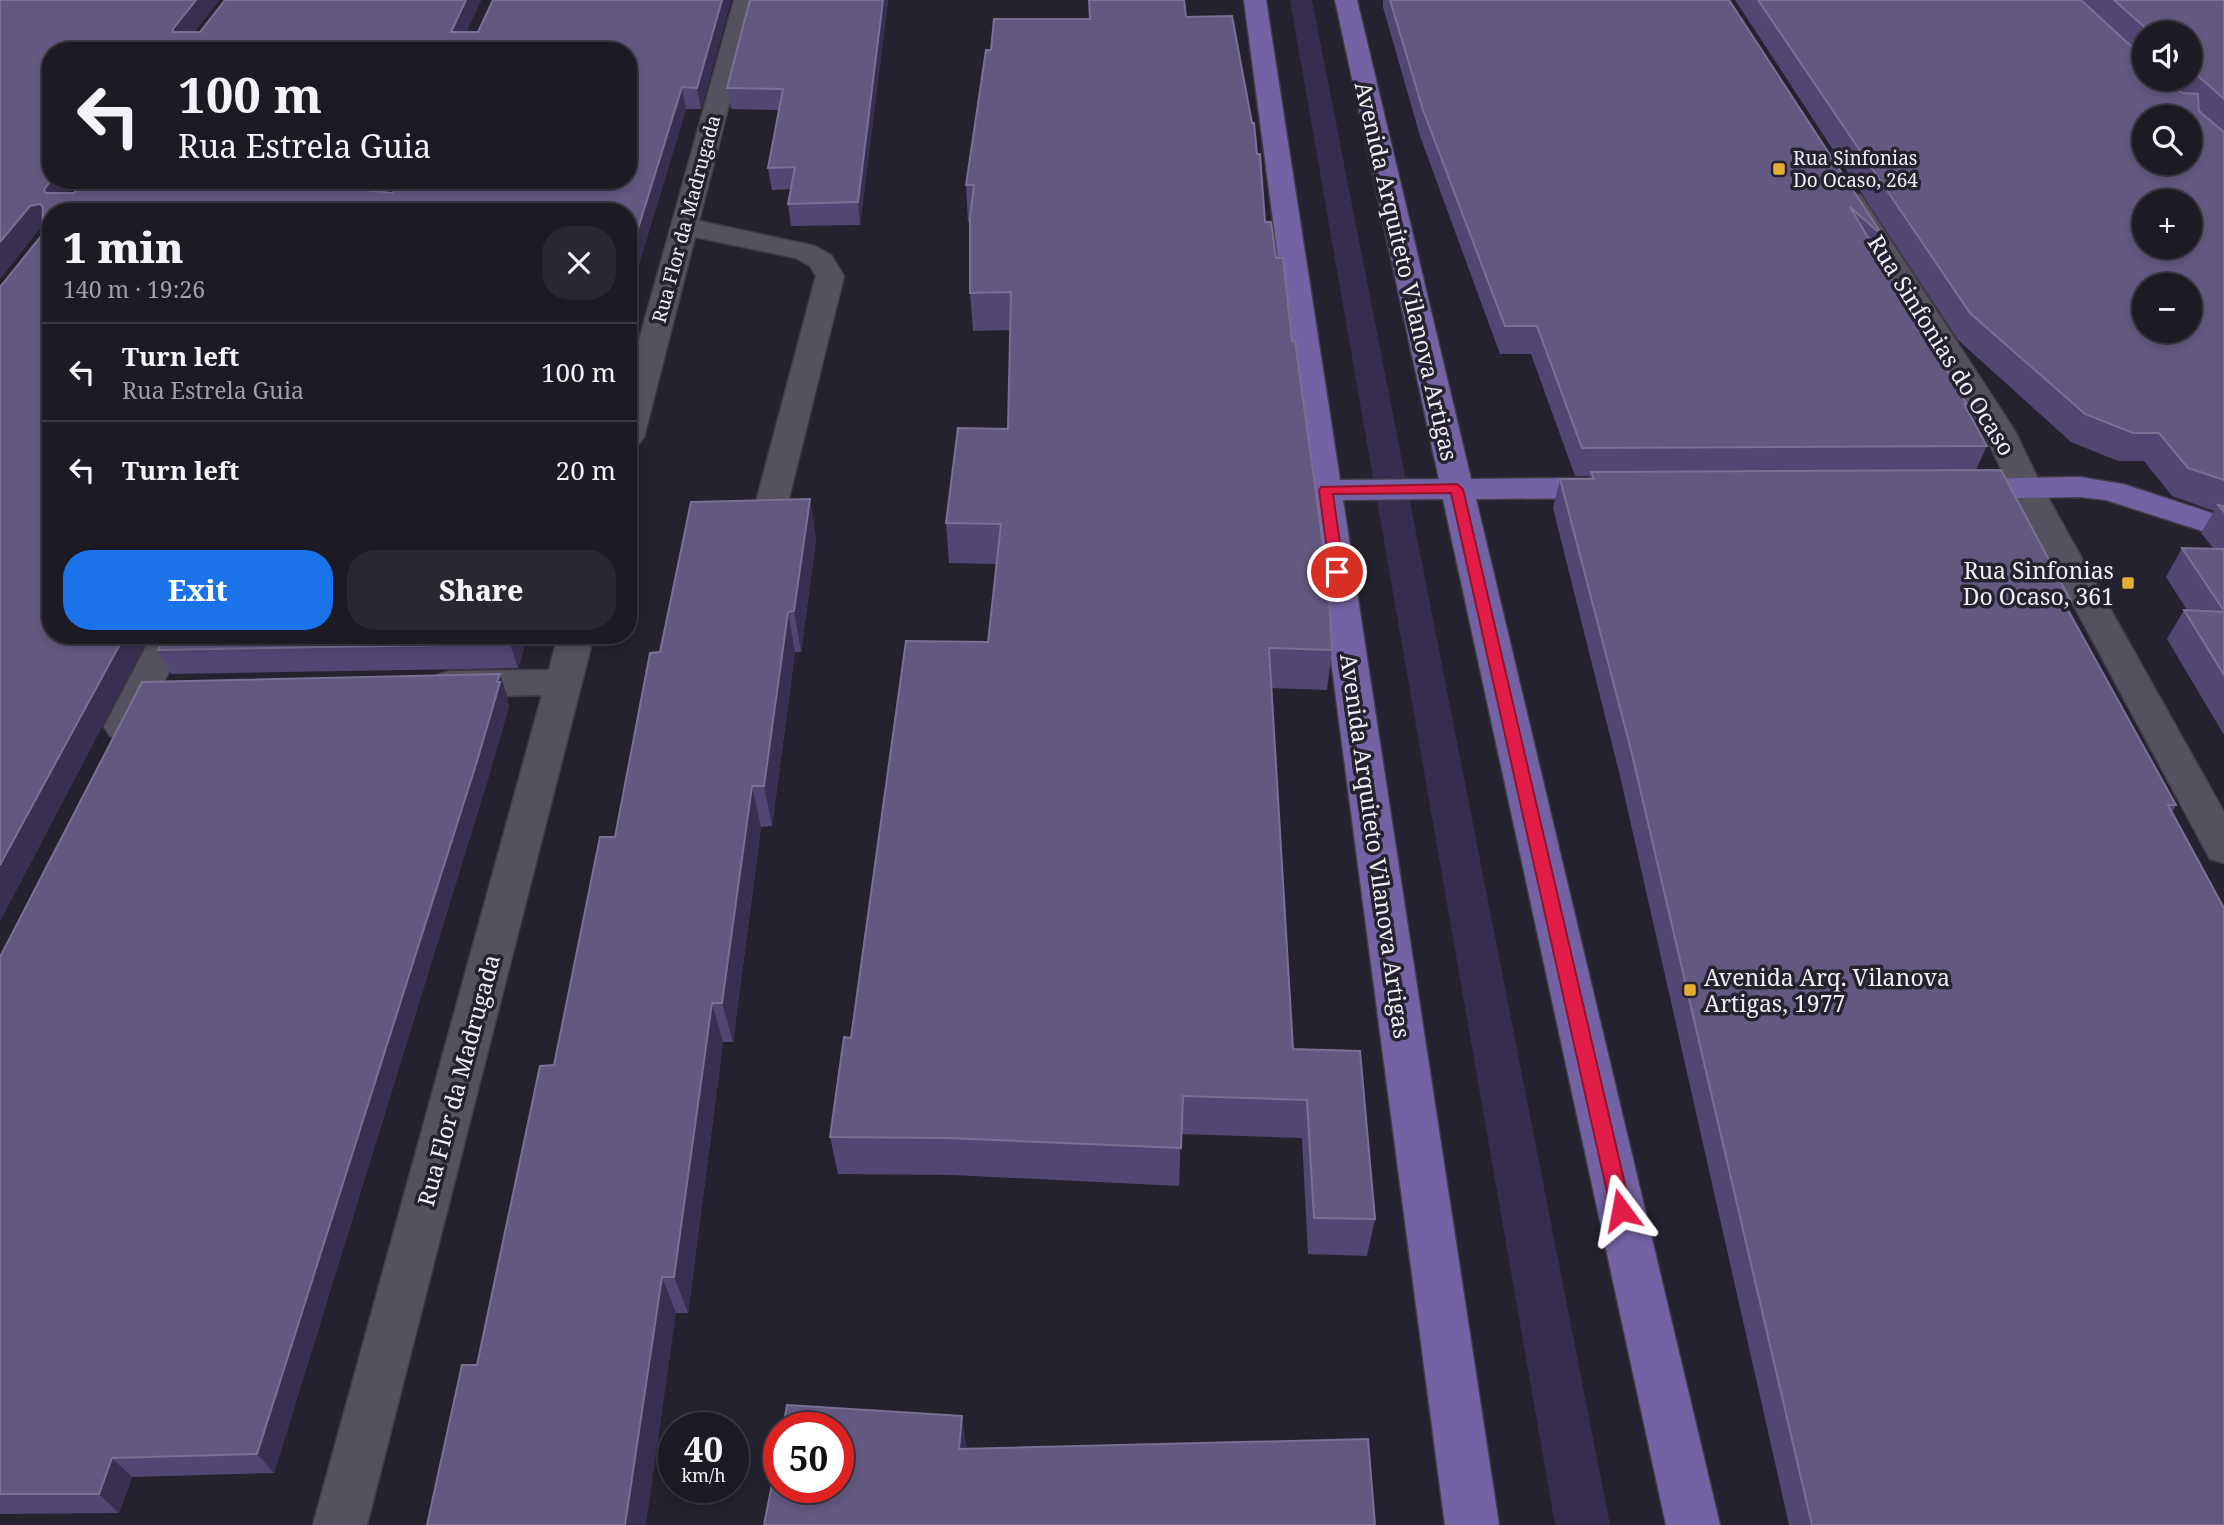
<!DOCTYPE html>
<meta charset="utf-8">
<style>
:root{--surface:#1c1a23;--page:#292730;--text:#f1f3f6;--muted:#a0a1a6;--line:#3a3841;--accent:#1a73e8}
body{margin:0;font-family:"Noto Serif",serif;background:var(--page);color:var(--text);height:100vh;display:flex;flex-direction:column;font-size:26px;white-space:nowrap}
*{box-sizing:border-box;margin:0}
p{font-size:23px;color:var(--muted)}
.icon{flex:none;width:38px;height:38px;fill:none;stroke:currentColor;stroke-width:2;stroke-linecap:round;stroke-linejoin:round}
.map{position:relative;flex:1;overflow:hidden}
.details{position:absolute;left:42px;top:203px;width:595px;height:441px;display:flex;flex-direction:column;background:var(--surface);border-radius:28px;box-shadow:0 4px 10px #0003,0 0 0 2px var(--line)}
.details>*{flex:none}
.banner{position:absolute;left:42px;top:42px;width:595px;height:147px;border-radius:28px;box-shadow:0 4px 10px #0003,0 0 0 2px var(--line);background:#1c1a23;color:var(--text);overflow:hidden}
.fabs{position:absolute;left:2132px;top:21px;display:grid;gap:14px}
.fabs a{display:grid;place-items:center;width:70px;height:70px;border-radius:50%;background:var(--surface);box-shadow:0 4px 10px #0003,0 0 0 2px var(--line);font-size:35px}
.speed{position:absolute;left:658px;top:1412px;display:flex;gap:14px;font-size:35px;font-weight:700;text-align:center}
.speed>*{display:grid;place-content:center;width:91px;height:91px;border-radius:50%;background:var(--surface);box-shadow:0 4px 10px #0003,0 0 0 2px var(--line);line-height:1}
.speed small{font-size:18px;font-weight:400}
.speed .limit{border:10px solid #d22;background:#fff;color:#111}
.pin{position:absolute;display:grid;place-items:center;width:60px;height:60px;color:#fff;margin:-30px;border:4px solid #fff;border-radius:50%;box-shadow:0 2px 7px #0007}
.me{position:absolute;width:77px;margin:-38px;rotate:347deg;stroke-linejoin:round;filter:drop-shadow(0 0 5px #0008)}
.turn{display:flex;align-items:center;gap:24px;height:147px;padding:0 21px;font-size:32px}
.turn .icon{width:91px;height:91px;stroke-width:2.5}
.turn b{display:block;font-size:49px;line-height:60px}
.round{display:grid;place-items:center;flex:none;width:74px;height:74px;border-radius:28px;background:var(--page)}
.overview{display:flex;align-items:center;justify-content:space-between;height:119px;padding:0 21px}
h1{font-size:42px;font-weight:800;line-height:52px}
.primary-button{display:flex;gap:14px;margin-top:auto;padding:14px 21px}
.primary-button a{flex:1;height:80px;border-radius:28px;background:var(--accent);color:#fff;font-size:28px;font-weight:800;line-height:80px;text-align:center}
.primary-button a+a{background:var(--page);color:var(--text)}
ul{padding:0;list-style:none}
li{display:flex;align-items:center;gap:21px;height:98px;padding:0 21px;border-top:2px solid var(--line)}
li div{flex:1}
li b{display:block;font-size:26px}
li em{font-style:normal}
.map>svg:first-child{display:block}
.green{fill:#362d4f}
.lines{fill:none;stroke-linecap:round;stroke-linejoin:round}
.minor-casing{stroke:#403d48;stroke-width:3}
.major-casing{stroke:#403d48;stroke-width:3}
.minor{fill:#555260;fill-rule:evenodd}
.major{fill:#7463a4;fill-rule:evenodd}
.wall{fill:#524772;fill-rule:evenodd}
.shaded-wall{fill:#393051}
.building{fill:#635980;stroke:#797093;stroke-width:2;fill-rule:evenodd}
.route{fill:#e11d48;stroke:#92132f;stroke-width:2}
.poi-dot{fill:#e2af34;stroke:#25222f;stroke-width:2.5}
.labels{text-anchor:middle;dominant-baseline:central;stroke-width:7;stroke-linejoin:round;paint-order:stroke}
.far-poi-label{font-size:19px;fill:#f0eef7;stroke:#25222f;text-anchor:start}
.far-street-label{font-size:19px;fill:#f0eef7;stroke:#25222f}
.street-label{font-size:23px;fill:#f0eef7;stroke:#25222f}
.poi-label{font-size:23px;fill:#f0eef7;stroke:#25222f;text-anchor:end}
</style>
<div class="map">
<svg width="2224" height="1525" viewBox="0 0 2224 1525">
<rect width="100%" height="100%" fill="#25222f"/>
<polygon class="green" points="1290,0 1312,0 1610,1525 1555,1525"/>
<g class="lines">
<defs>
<g id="minor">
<polygon points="734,0 756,0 699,221 815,246 831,255 844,276 789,498 785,505 773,508 761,505 757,498 816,276 810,266 796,258 695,237 644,437 639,444 628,446 628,380"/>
<polygon points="1852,193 1861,195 1865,201 2015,431 2042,487 2224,812 2224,863 2210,859 2010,487 1983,431 1839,201 1843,195"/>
<polygon points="152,635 188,635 136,736 123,740 110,736 104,727"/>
<polygon points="558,635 594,635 367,1525 313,1525 542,695 450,697 437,693 432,684 437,675 450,671 549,670"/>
</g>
<g id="major">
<polygon points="1244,0 1266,0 1340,480 1439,479 1335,0 1357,0 1471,479 1609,478 1621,481 1625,488 1621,495 1609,498 1476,499 1720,1525 1666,1525 1443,499 1343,500 1499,1525 1445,1525"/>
<polygon points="2080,477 2123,484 2224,517 2224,538 2106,500 2080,497 1959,499 1947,496 1943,489 1947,482 1959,479"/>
</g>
</defs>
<use href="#minor" class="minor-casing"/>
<use href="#major" class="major-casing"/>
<use href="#minor" class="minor"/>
<use href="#major" class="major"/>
</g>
<g class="wall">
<path d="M0,0H219L194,32H200L225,0H481L466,32H478L493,0H731L701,109H686L628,300V212H51V635H150L0,921V287L42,235V228H40L0,279ZM51,51H628V180H399L393,193L381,192L387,180H83L74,193H68L77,180H51Z"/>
<polygon points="888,0 860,225 791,226 788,204 791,189 772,190 768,168 779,110 731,109 727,88"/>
<polygon points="1383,0 1729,0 1883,236 1877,253 1967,404 1966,407 1987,446 1976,470 2071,601 2067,608 2176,805 2172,812 2224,1525 1789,1525 1621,780 1553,508 1560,479 1589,479 1590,476 1575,476 1531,354 1500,354 1420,136 1383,7"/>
<path d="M1735,0H2224V735L2167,639L2184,610H2187L2166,577L2182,548L2214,549L2201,533L2214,511L2172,496L2144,461H2118L2071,442L1958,340ZM2144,33H2189V79H2144Z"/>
<polygon points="1186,17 1257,154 1265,222 1276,258 1292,341 1332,650 1327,690 1271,688 1293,1049 1375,1219 1367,1256 1308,1254 1302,1138 1181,1134 1179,1186 953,1175 838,1174 830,1137 851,1038 988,642 997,564 949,563 946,523 1008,429 1010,330 973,331 970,293 970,222 968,222 966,185 991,50 1089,19"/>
<polygon points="810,499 816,539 801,652 795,652 772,826 761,827 733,1042 723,1042 688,1313 676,1313 477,1365 554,1065 615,837 660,652"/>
<polygon points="528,635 518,668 171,674 158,650"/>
<polygon points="508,698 507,701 509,706 487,782 274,1473 132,1477 119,1513 0,1514 0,957"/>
</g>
<g class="shaded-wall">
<polygon points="196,0 219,0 181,49 173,32 173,29"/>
<polygon points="466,0 481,0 457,51 451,32"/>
<polygon points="722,0 731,0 701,109 697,88"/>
<polygon points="883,0 888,0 860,225 858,202"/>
<polygon points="682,87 686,109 628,300 628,261"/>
<polygon points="51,180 77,180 55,212 44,190"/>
<polygon points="369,180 387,180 372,212 364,190"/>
<polygon points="40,204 50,226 40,228 0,279 0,242 30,206"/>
<polygon points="810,499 816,539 801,652 794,611"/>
<polygon points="788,612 795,652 772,826 764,786"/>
<polygon points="125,635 150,635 0,921 0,865"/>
<polygon points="513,635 528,635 518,668 510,644"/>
<polygon points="500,674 508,698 507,701 509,706 487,782 274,1473 257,1454"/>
<polygon points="752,786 761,827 733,1042 722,1003"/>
<polygon points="712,1003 723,1042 688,1313 674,1277"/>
<polygon points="662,1277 676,1313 646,1525 625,1525"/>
<polygon points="962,1416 968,1457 959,1449"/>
<polygon points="112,1458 132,1477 119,1513 99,1494"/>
</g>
<g class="building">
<path d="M0,0H196L173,29V32H200L225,0H466L451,32H478L493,0H722L697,88L682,87L628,261V212H51V635H125L0,865V287L42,235L43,207L40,204L30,206L0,242ZM51,51H628V180H399L393,193L364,190L369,180H83L74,193H46L44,190L51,180Z"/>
<polygon points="750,0 883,0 858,202 788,204 795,167 768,168 783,89 727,88"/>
<polygon points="1089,0 1184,0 1186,17 1232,16 1252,123 1254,123 1257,154 1260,154 1265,222 1271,222 1276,258 1283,258 1292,341 1295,341 1328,580 1332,650 1269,648 1293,1049 1360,1051 1375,1219 1314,1218 1307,1100 1183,1096 1181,1148 948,1138 830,1137 844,1037 851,1038 906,641 988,642 1001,524 946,523 958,428 1008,429 1011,292 970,293 970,218 974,185 966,185 986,50 991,50 994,19 1090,19"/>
<polygon points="1390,0 1729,0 1883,236 1850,207 1967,404 1964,404 1987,446 1582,448 1537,326 1505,326 1423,110"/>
<path d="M1758,0H2081L2144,58V79H2166L2182,93L2198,94L2199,111L2224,132V480L2188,468L2159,433H2133L2085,414L1970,313ZM2144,117H2189V163H2144ZM2144,201H2189V247H2144ZM2144,285H2189V331H2144Z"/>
<polygon points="2114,0 2224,0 2224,99 2189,68 2189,33 2151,33"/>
<polygon points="2001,470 2071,601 2063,601 2176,805 2168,805 2224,908 2224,1525 1812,1525 1631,750 1560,479 1594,479 1591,472"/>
<polygon points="810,499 794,611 788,612 764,786 752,786 722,1003 712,1003 674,1277 662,1277 625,1525 427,1525 462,1365 477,1365 540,1066 554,1065 600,837 615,837 650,653 660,652 691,502"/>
<polygon points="2218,505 2224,506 2224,512"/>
<polygon points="2182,548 2224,549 2224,611"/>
<polygon points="2184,610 2224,612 2224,675"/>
<polygon points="166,635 513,635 510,644 158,650"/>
<polygon points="500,674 497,682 500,682 478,758 257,1454 112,1458 99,1494 0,1494 0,957 142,682"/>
<polygon points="787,1405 962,1416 959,1449 1368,1439 1375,1525 764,1525 779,1449 779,1488 838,1488 838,1428 783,1428"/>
</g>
<polygon class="route" points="1457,484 1463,489 1631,1210 1628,1217 1621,1219 1614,1217 1611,1210 1451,493 1333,494 1344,572 1337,577 1330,572 1319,490 1321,487"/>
<g class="poi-dot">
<rect x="1772" y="162" width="14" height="14" rx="3.5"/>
<rect x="2121" y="576" width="14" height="14" rx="3.5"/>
<rect x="1683" y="983" width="14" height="14" rx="3.5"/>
</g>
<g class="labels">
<g class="far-poi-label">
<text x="1793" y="158">Rua Sinfonias<tspan x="1793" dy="22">Do Ocaso, 264</tspan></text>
</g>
<g class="far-street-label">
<text transform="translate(686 219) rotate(-75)">Rua Flor da Madrugada</text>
</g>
<g class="street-label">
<text transform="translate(1407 271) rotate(77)">Avenida Arquiteto Vilanova Artigas</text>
<text transform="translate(1942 345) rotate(58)">Rua Sinfonias do Ocaso</text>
<text transform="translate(1376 846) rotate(82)">Avenida Arquiteto Vilanova Artigas</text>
<text transform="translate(458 1080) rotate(-75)">Rua Flor da Madrugada</text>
</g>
<g class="poi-label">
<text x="2114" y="570">Rua Sinfonias<tspan x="2114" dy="26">Do Ocaso, 361</tspan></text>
<text x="1704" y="977" text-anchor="start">Avenida Arq. Vilanova<tspan x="1704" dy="26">Artigas, 1977</tspan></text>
</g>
</g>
</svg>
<div class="fabs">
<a><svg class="icon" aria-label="sound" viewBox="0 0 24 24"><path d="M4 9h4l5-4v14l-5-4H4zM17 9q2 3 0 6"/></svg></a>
<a><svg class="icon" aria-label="search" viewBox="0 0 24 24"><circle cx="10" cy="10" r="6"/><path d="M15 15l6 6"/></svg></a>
<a>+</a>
<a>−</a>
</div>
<div class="speed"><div>40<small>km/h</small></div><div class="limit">50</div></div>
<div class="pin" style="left:1337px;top:572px;background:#d93025"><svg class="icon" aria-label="arrive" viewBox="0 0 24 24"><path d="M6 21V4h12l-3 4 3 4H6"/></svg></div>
<svg class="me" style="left:1621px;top:1210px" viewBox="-20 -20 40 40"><path d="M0-17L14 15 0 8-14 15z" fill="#e11d48" stroke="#fff" stroke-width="4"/></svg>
<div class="banner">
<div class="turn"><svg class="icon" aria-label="left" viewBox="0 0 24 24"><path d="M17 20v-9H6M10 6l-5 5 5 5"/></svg><div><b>100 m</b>Rua Estrela Guia</div></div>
</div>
<section class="details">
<div class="overview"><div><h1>1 min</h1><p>140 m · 19:26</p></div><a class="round"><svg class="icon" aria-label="close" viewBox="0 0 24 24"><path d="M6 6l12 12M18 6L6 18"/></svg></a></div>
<ul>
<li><svg class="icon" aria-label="left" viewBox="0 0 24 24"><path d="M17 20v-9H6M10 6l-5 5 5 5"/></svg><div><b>Turn left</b><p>Rua Estrela Guia</p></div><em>100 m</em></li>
<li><svg class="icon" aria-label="left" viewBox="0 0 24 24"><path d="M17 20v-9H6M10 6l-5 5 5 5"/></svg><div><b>Turn left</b></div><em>20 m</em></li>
</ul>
<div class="primary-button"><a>Exit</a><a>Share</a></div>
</section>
</div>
